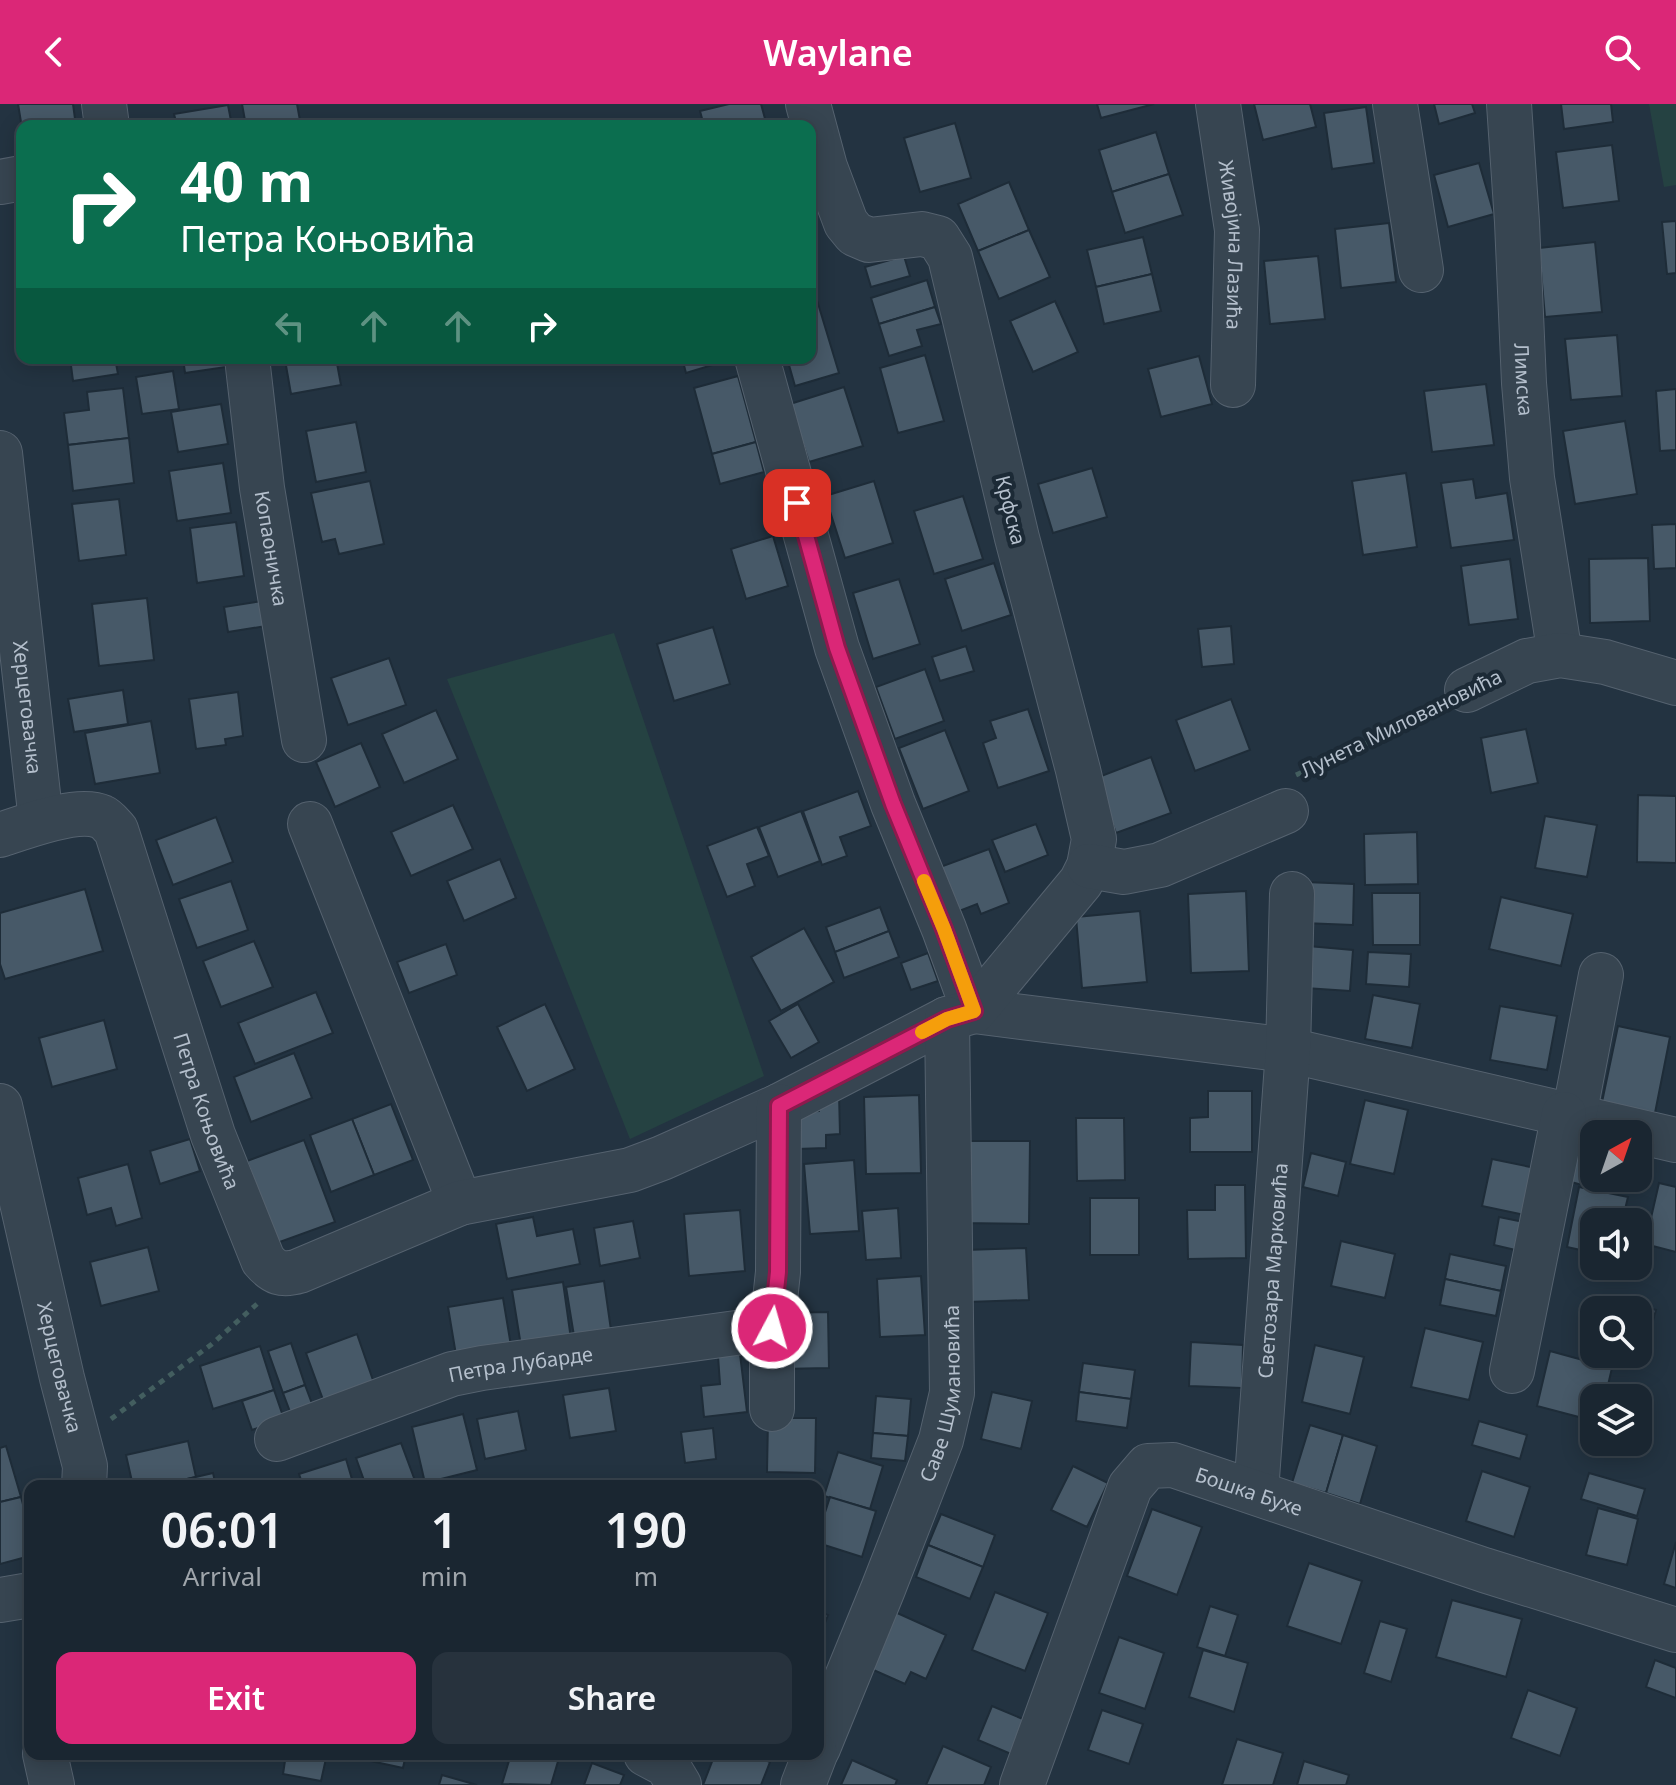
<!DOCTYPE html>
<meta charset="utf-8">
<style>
:root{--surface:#1a2631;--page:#27323d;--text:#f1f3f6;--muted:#9fa5ab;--line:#38434d;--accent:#db2777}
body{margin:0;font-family:"Noto Sans",sans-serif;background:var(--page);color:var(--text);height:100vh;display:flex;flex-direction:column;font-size:30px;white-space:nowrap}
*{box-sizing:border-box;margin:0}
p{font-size:26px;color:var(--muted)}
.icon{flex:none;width:44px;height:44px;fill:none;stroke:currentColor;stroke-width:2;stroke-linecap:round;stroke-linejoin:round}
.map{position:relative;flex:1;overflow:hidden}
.drawer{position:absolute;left:24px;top:1376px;width:800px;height:280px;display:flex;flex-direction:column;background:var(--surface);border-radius:16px;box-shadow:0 4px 20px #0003,0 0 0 2px var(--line)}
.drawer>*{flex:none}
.top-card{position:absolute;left:16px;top:16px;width:800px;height:244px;border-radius:16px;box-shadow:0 4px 20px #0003,0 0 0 2px var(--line);background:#0b6e4f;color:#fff;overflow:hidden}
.needle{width:52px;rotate:40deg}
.fabs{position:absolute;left:1580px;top:1016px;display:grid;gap:16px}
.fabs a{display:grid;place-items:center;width:72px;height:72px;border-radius:16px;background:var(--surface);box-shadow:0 4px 20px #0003,0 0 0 2px var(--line);font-size:40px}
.pin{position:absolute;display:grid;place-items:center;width:68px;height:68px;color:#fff;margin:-34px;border-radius:16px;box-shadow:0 4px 12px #0006}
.me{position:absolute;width:88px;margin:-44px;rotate:6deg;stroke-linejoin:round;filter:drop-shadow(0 0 6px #0008)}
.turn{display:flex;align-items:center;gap:28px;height:168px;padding:0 32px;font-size:36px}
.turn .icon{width:104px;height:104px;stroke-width:2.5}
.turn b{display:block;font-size:56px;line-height:68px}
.lanes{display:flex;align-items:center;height:76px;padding:0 32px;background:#0003;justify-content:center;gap:40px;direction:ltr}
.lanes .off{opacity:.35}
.eta{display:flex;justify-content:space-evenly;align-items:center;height:136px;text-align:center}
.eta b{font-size:48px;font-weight:600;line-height:56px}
.primary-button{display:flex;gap:16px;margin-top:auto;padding:16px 32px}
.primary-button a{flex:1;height:92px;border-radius:16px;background:var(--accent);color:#fff;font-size:32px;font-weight:600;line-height:92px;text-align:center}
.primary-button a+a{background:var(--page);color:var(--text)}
header{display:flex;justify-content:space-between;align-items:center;height:104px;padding:0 32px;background:var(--accent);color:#fff;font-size:36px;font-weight:600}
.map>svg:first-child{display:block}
.green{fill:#254242}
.building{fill:#475968;stroke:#1e2c38;stroke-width:2}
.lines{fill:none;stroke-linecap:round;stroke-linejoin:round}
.minor-casing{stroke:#55626f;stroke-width:46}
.path{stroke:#435e5f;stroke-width:5;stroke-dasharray:6 6;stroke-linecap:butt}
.minor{stroke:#374551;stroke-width:44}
.route-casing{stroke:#8e194d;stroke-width:20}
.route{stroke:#db2777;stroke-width:14}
.slow{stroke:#f59e0b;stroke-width:14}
.labels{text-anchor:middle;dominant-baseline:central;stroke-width:8;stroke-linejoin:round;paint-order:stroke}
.street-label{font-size:20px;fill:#b4bfcc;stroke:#1c2a36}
</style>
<header><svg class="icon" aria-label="back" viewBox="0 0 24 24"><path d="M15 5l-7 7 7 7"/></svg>Waylane<svg class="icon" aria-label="search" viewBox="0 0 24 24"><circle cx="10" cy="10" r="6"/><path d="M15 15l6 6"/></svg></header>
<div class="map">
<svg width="1676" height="1681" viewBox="0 0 1676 1681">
<rect width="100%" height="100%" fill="#233341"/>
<g class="green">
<polygon points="1649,0 1676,0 1676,81 1664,83"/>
<polygon points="614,529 764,972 630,1035 447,575"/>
</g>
<g class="building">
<polygon points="18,0 73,0 76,22 22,22 22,24"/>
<polygon points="242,0 297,0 301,22 246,22"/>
<polygon points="729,0 761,0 767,22 704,22 700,7"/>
<polygon points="1097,0 1154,0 1101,14"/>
<polygon points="1254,0 1310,0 1316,23 1263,36"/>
<polygon points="1434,0 1472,0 1475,9 1439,20"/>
<polygon points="1561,0 1611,0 1613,18 1564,25"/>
<polygon points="228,1 232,22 177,22 174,10"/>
<polygon points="1366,3 1374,59 1332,65 1324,9"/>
<polygon points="955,19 971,74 920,88 904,34"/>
<polygon points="1156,28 1169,70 1112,88 1099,46"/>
<polygon points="1612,41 1619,97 1563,104 1556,48"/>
<polygon points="1479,59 1494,110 1448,123 1434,71"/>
<polygon points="1169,70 1183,111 1125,129 1112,88"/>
<polygon points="1009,78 1029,126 978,147 958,100"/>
<polygon points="1676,117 1676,169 1667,170 1662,118"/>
<polygon points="1389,119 1396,178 1341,184 1335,125"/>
<polygon points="1029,126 1050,173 999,195 978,147"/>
<polygon points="1143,133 1152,170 1096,183 1087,146"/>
<polygon points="1595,138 1602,208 1545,213 1539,144"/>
<polygon points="904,152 910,172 871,183 865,163"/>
<polygon points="1318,152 1325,215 1270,220 1264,157"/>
<polygon points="1152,170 1161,207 1104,220 1096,183"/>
<polygon points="810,173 839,269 795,282 787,254 810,254"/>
<polygon points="927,176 935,203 879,220 871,194"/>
<polygon points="1055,197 1078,248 1033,268 1010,217"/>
<polygon points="935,203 941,220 917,226 922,242 889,252 879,220"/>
<polygon points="1617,231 1622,292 1571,296 1565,235"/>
<polygon points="925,251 944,317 898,329 880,264"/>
<polygon points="1199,252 1212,300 1161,313 1148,265"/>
<polygon points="70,254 115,254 118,270 73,277"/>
<polygon points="183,254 224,254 226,263 185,269"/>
<polygon points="297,254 336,254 341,281 291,290 285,256"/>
<polygon points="682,254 728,254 729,256 686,269"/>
<polygon points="173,267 179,305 142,310 136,273"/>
<polygon points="738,272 756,338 712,350 694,284"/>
<polygon points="1486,280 1494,341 1432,348 1424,287"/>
<polygon points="844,283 863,342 809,358 790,300"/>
<polygon points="123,284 129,334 68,341 64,309 89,306 87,288"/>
<polygon points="1676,285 1676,346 1660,347 1656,287"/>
<polygon points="221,300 228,340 178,348 171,308"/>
<polygon points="1625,317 1637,390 1575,400 1563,327"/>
<polygon points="356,318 366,368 316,378 306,327"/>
<polygon points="129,334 134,379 73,387 68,341"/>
<polygon points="756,338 764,368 720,380 712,350"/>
<polygon points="223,359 231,409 177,417 169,367"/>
<polygon points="1092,364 1107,413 1053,429 1038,380"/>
<polygon points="1406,369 1417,443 1363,451 1352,377"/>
<polygon points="1473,375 1476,394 1507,389 1514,436 1451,444 1441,379"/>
<polygon points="370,377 384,440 339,450 335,435 322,438 311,389"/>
<polygon points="874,377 893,439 845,454 825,392"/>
<polygon points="963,392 983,455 934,470 914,407"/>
<polygon points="119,395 126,451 79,457 72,400"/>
<polygon points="236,418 244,472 197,479 190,424"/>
<polygon points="1676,420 1676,464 1654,465 1652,421"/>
<polygon points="773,432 788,482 746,495 731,445"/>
<polygon points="1648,454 1650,517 1590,519 1589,455"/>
<polygon points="1510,455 1518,515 1469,521 1461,462"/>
<polygon points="994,459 1011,511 962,527 945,475"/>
<polygon points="899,475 920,540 873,555 853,489"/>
<polygon points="147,494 154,556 99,562 92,500"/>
<polygon points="262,497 266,522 228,528 224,503"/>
<polygon points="1231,522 1234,560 1202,563 1198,525"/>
<polygon points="713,523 730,580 674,597 657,540"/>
<polygon points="966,542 974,567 940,577 932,553"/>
<polygon points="389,554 406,601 348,621 331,574"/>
<polygon points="925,565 944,617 895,635 876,583"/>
<polygon points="123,586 128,620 74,628 68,595"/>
<polygon points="238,588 243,632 225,635 226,641 196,645 189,595"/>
<polygon points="1231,595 1250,646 1195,667 1176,616"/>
<polygon points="1028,605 1049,667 998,684 983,639 996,634 990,617"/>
<polygon points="436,606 458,655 404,679 382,630"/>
<polygon points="151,617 160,669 95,680 85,629"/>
<polygon points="1526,625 1538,679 1491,689 1481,634"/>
<polygon points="945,626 969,687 923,705 899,644"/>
<polygon points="361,639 380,683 335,703 316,658"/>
<polygon points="1151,653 1171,709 1116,729 1096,674"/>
<polygon points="858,687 871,722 840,733 847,752 822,761 803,707"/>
<polygon points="1638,691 1676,692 1676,759 1637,758"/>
<polygon points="453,701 473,745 411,772 391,728"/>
<polygon points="801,707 820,757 778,773 759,723"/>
<polygon points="1545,712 1597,721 1587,773 1535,764"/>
<polygon points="216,713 233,758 173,781 156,736"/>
<polygon points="1036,720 1048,751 1005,768 992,736"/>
<polygon points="757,723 769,752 747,760 755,782 727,793 707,742"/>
<polygon points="1417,728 1418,780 1365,781 1364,730"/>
<polygon points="989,745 1009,799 981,810 977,800 949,811 932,766"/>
<polygon points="500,755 516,794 464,817 447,777"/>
<polygon points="231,777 248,826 197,844 179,795"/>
<polygon points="1305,778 1354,780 1353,821 1303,819"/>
<polygon points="85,785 103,847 5,875 0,860 0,809"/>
<polygon points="1246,787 1249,867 1191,869 1188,790"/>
<polygon points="1372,789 1420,789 1420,841 1373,841"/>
<polygon points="1501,793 1573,810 1561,862 1489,845"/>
<polygon points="880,803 889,827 835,848 826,823"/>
<polygon points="1140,807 1147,878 1082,884 1076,813"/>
<polygon points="804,824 834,878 781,907 751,853"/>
<polygon points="889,827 899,853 844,874 835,848"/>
<polygon points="254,837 273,883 221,903 203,857"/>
<polygon points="446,840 457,871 409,889 397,858"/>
<polygon points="1308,842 1353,846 1350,887 1305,884"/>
<polygon points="1368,848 1411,850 1409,883 1366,880"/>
<polygon points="928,849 938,877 911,886 901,859"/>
<polygon points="316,888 333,929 255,960 238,919"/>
<polygon points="1373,891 1420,900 1412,944 1365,935"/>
<polygon points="545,900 575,965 527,987 497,923"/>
<polygon points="798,900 819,938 791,954 769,917"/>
<polygon points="1500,902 1557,912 1547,966 1490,956"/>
<polygon points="104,916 117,965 52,983 39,934"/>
<polygon points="1618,922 1670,933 1655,1009 1602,998"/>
<polygon points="294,949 312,994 251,1018 234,973"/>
<polygon points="1208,987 1252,987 1252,1048 1190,1048 1190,1014 1208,1013"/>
<polygon points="819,989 839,989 840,1030 826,1031 826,1044 797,1045 797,1008 819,1007"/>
<polygon points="919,991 921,1069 866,1070 864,993"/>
<polygon points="1365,996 1408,1006 1394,1070 1350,1060"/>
<polygon points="391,1000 413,1056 374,1071 352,1015"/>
<polygon points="1076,1014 1124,1014 1125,1076 1077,1077"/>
<polygon points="352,1015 374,1071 331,1088 310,1031"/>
<polygon points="190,1035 200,1067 160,1080 150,1047"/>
<polygon points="304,1036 335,1118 277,1139 247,1057"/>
<polygon points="961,1037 1030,1037 1029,1120 960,1119"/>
<polygon points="1579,1045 1594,1048 1594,1071 1588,1070 1586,1082 1571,1078"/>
<polygon points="1311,1049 1346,1058 1338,1092 1303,1083"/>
<polygon points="1492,1055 1540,1065 1530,1112 1482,1102"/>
<polygon points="854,1056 859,1127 810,1130 804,1060"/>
<polygon points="128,1060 142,1114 116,1122 111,1104 87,1111 78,1074"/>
<polygon points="1659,1079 1676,1083 1676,1148 1645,1140"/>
<polygon points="1215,1081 1245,1081 1246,1154 1188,1155 1187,1106 1215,1106"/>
<polygon points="1579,1083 1628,1093 1622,1118 1594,1118 1594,1149 1567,1143"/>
<rect x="1090" y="1094" width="49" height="57"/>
<polygon points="898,1104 901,1154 866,1156 862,1107"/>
<polygon points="740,1106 745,1167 689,1172 684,1110"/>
<polygon points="533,1113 537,1132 573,1125 580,1160 507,1175 496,1120"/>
<polygon points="1499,1113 1529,1119 1524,1148 1494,1141"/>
<polygon points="633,1117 640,1154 600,1162 594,1124"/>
<polygon points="1341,1137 1395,1150 1385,1194 1331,1182"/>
<polygon points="148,1143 159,1187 101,1202 90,1158"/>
<polygon points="1026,1144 1029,1196 967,1198 965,1146"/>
<polygon points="1450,1150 1506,1162 1501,1187 1445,1175"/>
<polygon points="921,1172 925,1231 880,1233 877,1175"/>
<polygon points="1445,1175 1501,1187 1496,1212 1440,1201"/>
<polygon points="604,1177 611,1226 574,1232 566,1183"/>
<polygon points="563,1178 571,1235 521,1242 512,1186"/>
<polygon points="503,1194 511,1242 456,1251 448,1203"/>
<polygon points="1591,1196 1616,1203 1615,1206 1594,1206 1594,1235 1582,1231"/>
<polygon points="1628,1198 1656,1206 1644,1247 1638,1245 1638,1206 1625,1206"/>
<polygon points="828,1208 829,1264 780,1265 779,1209"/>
<polygon points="1425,1224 1483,1238 1469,1296 1411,1283"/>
<polygon points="357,1230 375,1282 325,1301 306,1249"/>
<polygon points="1191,1238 1243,1241 1242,1284 1189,1282"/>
<polygon points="291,1239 305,1281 283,1289 268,1247"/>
<polygon points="1315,1241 1364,1253 1350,1310 1302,1298"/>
<polygon points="260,1242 274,1286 213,1305 200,1262"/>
<polygon points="1550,1247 1612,1264 1605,1294 1594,1294 1594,1317 1537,1302"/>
<polygon points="740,1250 747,1308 704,1313 701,1282 720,1280 718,1252"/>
<polygon points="1083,1259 1135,1266 1131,1295 1079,1288"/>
<polygon points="305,1281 317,1313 295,1321 283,1289"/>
<polygon points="609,1284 616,1327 570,1334 563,1291"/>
<polygon points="274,1286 284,1315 252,1326 242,1297"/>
<polygon points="992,1288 1032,1297 1021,1345 981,1335"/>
<polygon points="1079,1288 1131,1295 1127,1324 1076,1317"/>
<polygon points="876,1292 911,1295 908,1332 873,1329"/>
<polygon points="518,1307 526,1346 485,1355 477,1315"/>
<polygon points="463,1310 477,1366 425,1379 412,1323"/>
<polygon points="768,1314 816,1314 815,1369 767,1368"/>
<polygon points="1479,1317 1527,1331 1520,1355 1472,1341"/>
<polygon points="1310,1321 1343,1331 1326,1389 1292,1379"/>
<polygon points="713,1324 716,1355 685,1359 681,1328"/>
<polygon points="873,1329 908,1332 905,1357 871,1354"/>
<polygon points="1343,1331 1377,1342 1360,1400 1326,1389"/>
<polygon points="188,1337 196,1373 155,1382 133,1382 126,1351"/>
<polygon points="401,1339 417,1382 366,1382 356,1354"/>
<polygon points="6,1342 21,1393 0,1398 0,1344"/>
<polygon points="838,1348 883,1362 870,1405 824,1392"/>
<polygon points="346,1355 354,1382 303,1382 299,1370"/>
<polygon points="1073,1362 1108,1379 1087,1423 1051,1406"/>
<polygon points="1482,1367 1530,1383 1514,1433 1466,1417"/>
<polygon points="213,1369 216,1382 162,1382 161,1381"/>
<polygon points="1589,1369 1645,1385 1637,1412 1581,1395"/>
<polygon points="21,1393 30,1426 30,1452 0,1460 0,1398"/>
<polygon points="830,1393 876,1407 862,1453 818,1439 818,1430"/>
<polygon points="1598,1404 1638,1415 1627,1461 1586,1451"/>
<polygon points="1152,1405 1202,1423 1177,1491 1127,1472"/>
<polygon points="941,1410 995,1431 983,1463 928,1441"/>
<polygon points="1676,1438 1676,1484 1664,1480"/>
<polygon points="928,1441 983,1463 970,1495 916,1473"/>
<polygon points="1309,1459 1362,1477 1341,1540 1287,1522"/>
<polygon points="995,1488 1048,1509 1025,1567 972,1546"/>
<polygon points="1452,1496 1522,1515 1506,1573 1436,1553"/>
<polygon points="1210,1502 1238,1511 1225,1552 1197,1543"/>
<polygon points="818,1507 828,1511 818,1537"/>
<polygon points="895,1508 946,1531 926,1575 911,1568 905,1580 869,1564"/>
<polygon points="1380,1517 1407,1525 1391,1578 1364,1569"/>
<polygon points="1119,1533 1164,1549 1145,1605 1099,1589"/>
<polygon points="1203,1546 1248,1559 1234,1608 1189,1593"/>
<polygon points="1655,1556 1676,1564 1676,1594 1646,1583"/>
<polygon points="1528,1586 1577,1604 1560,1652 1511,1634"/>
<polygon points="992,1602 1025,1616 1011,1650 978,1636"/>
<polygon points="1102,1606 1143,1620 1129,1660 1088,1646"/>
<polygon points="1237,1635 1283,1649 1273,1681 1222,1681"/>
<polygon points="943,1642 991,1663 984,1681 926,1681"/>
<polygon points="286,1650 327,1650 321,1677 283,1670"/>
<polygon points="368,1650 406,1650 403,1664 366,1656"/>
<polygon points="511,1650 544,1650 559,1654 551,1681 502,1680"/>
<polygon points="715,1650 751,1650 770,1658 761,1681 703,1681"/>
<polygon points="852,1656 897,1676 895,1681 841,1681"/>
<polygon points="1304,1657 1349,1671 1346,1681 1297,1681"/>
<polygon points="592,1659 624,1671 620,1681 584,1681"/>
<polygon points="442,1671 477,1681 439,1681"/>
</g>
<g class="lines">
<defs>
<g id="minor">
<polyline points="104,0 107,22"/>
<path id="s1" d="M1218,0L1237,126L1233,281"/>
<polyline points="1395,0 1421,166"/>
<path id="s2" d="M1509,0L1517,118L1524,279L1532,374L1560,551"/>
<polyline points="0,78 22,74"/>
<path id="s3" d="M247,254L262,384L304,636"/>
<polyline points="757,254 837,544 893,700 944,825 974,907 1288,946 1676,1036"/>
<path id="s4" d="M0,349L41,717"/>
<polyline points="1467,586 1527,557 1560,551 1605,558 1676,579"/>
<polyline points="310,720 460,1099"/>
<path id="s5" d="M0,731C24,723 78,702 102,713C107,715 112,722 116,726L213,1031L263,1156C274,1169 282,1172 299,1167L460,1099L630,1066L662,1054L779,1002L947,915L974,907L1081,778L1089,762L1094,735L1078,666L1017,434L950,153L938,134L922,130L869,136L855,130L846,119L825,63L808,0"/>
<polyline points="1089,762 1124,768 1160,761 1286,707"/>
<path id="s6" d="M0,1002L62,1274L85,1362L84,1382"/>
<polyline points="1574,1012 1601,871"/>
<polyline points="1512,1267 1564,1010"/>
<polyline points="772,1305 772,1224 778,1168 779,1002"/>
<path id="s7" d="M277,1335L452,1270L482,1264L772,1224"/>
<path id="s8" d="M1256,1388L1288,946L1292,790"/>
<polyline points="0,1496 24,1492 30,1493"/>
<path id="s9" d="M818,1644L883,1485L941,1336L952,1289L947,915"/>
<polyline points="45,1650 52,1681"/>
<polyline points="646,1650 667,1661 679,1681"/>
<polyline points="803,1681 815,1650"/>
<path id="s10" d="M1022,1681L1130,1383L1148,1362L1173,1361L1484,1466L1676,1526"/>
</g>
</defs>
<use href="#minor" class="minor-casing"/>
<g class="path">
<polyline points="1296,671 1380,633 1435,604"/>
<polyline points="111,1315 212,1240 257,1200"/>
</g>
<use href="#minor" class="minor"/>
</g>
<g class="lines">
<defs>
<polyline id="route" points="772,1224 778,1168 779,1002 947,915 974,907 944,825 893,700 837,544 797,399"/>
</defs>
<use href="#route" class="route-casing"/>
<use href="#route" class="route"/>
<polyline class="slow" points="922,928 947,915 974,907 944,825 924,777"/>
</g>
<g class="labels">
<g class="street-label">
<text stroke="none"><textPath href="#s1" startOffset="142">Живојина Лазића</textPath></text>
<text stroke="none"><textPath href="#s2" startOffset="276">Лимска</textPath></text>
<text transform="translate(1011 406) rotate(76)">Крфска</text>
<text stroke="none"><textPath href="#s3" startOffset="192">Копаоничка</textPath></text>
<text stroke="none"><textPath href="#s4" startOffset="256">Херцеговачка</textPath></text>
<text transform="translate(1401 619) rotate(-26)">Лунета Миловановића</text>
<text stroke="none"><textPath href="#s5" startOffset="420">Петра Коњовића</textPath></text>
<text stroke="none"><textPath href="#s8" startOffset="222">Светозара Марковића</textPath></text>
<text stroke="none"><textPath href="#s6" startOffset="268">Херцеговачка</textPath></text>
<text stroke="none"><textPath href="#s7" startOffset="256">Петра Лубарде</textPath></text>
<text stroke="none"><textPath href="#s9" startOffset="378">Саве Шумановића</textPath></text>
<text stroke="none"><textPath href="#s10" startOffset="450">Бошка Бухе</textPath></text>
</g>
</g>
</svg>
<div class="fabs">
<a><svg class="needle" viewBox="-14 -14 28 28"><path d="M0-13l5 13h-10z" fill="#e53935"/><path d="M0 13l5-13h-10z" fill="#9fa5ab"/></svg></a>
<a><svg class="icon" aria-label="sound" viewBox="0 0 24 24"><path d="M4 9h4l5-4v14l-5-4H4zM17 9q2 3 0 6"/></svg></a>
<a><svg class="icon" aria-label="search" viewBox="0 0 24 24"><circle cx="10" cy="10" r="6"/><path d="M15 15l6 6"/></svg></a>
<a><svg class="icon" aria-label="layers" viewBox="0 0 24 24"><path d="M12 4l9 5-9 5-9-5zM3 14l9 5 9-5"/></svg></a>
</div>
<div class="pin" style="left:797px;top:399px;background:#d93025"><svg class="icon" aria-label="arrive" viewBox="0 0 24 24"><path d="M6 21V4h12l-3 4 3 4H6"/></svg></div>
<svg class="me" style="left:772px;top:1224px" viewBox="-20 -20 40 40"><circle r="17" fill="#db2777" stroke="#fff" stroke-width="3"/><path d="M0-11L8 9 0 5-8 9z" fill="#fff"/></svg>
<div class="top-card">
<div class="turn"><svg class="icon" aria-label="right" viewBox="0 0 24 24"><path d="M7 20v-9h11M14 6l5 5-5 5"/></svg><div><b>40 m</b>Петра Коњовића</div></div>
<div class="lanes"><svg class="icon off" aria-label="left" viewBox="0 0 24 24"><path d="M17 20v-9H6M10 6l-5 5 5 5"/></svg><svg class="icon off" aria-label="ahead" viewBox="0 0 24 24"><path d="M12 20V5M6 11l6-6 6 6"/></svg><svg class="icon off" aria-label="ahead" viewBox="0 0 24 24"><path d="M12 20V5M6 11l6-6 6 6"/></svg><svg class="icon" aria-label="right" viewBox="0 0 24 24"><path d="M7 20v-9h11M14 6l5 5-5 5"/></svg></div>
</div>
<section class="drawer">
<div class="eta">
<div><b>06:01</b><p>Arrival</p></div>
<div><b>1</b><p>min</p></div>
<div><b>190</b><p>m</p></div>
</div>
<div class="primary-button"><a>Exit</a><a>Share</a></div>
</section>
</div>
